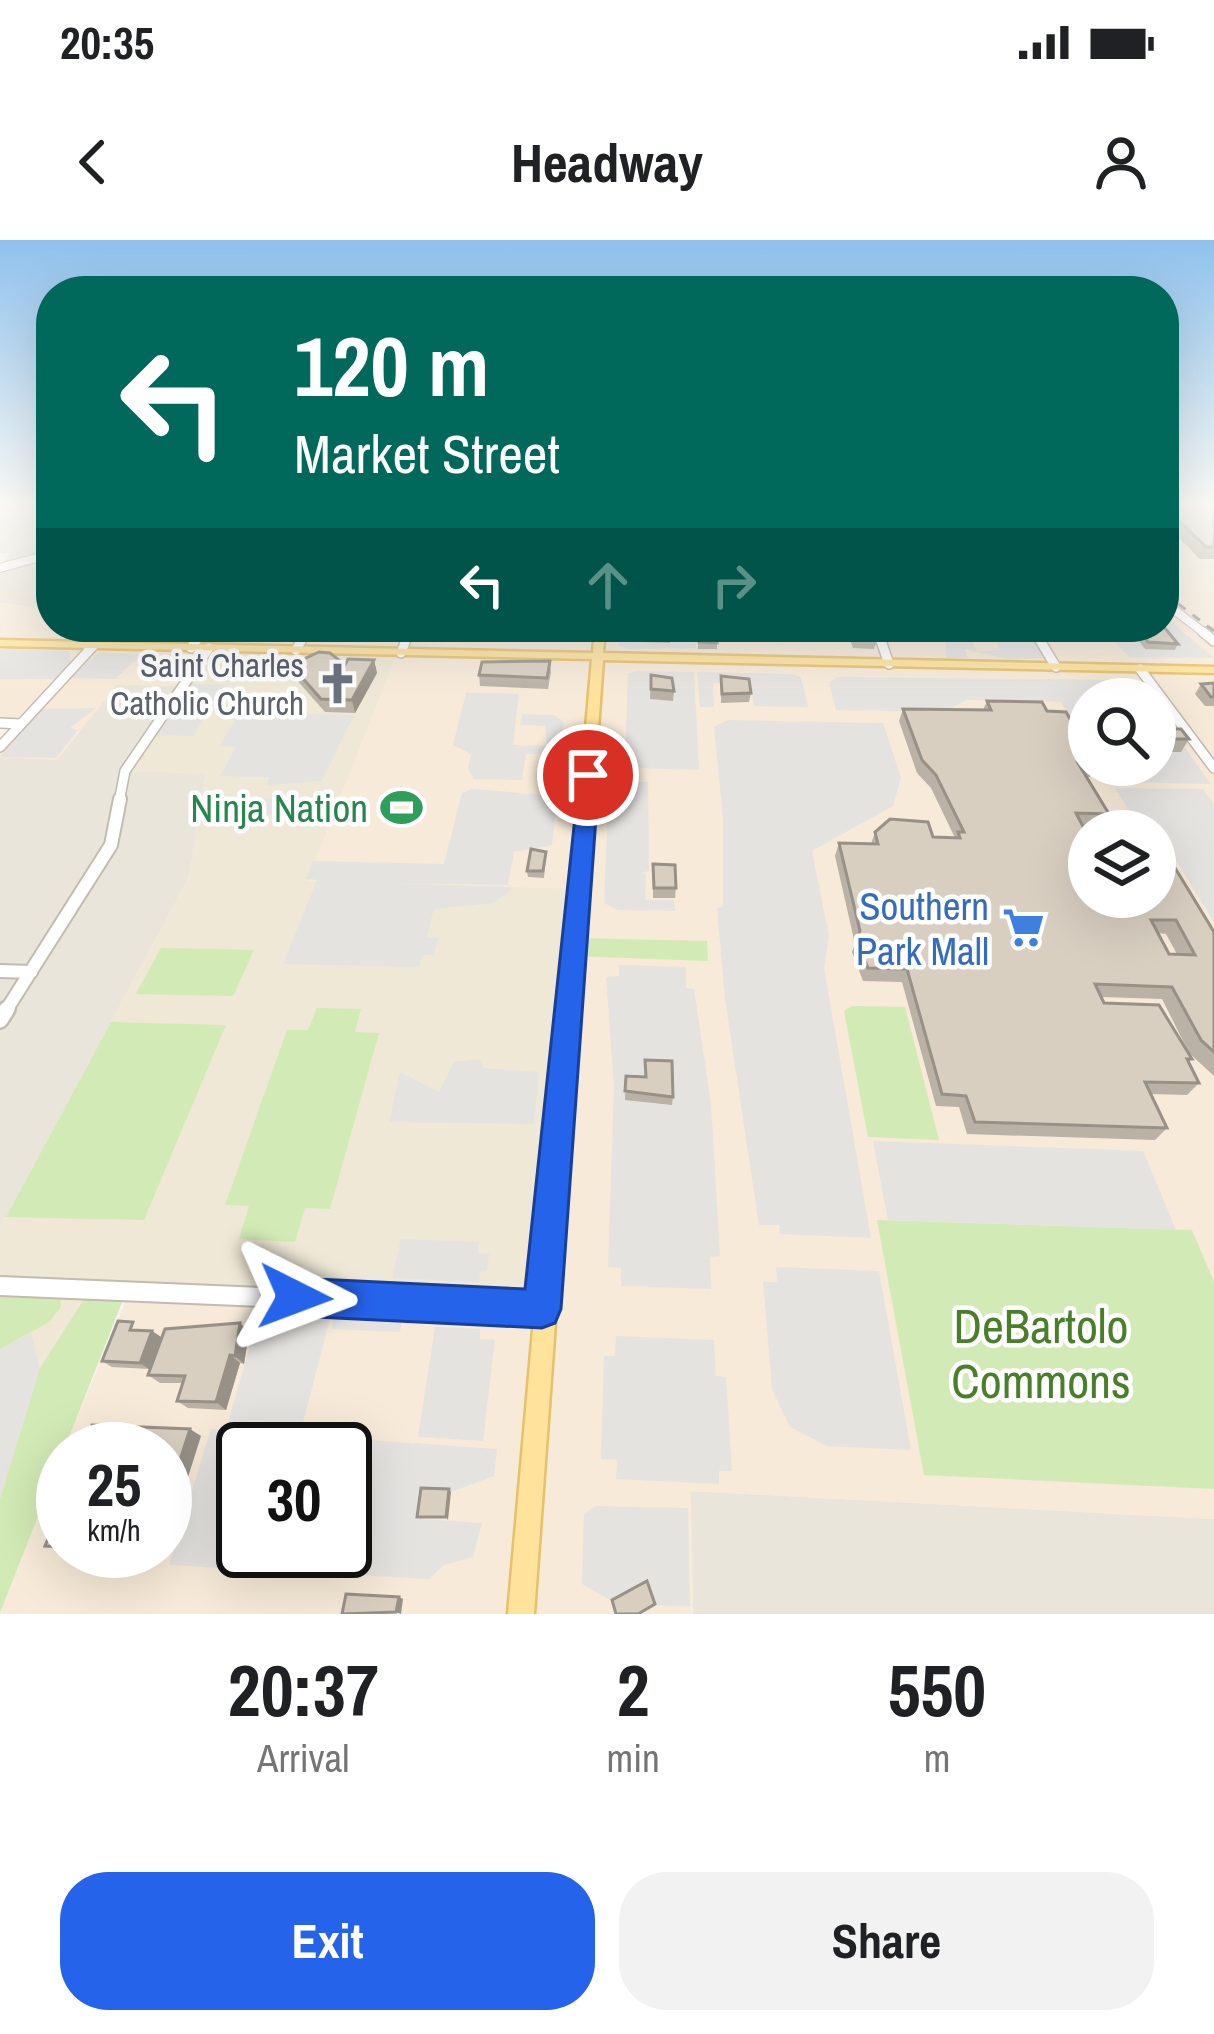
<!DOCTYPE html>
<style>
:root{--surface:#fff;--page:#f2f2f2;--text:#202124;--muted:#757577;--accent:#2563eb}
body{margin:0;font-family:"Archivo Narrow",sans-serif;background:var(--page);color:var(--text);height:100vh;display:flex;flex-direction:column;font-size:45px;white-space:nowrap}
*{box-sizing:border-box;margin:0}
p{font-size:39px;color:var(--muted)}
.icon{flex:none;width:66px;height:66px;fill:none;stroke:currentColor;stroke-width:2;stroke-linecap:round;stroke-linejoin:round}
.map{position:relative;height:1374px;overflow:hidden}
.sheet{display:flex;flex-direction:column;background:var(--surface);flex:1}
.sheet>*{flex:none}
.banner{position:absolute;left:36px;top:36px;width:1143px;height:366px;border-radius:48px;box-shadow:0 12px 48px #0002;background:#00695c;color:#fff;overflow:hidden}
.fabs{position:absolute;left:1068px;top:438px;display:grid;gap:24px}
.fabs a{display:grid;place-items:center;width:108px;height:108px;border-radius:50%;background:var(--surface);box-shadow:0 12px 48px #0002;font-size:60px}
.speed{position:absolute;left:36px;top:1182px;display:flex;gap:24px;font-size:60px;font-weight:700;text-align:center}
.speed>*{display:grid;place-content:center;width:156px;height:156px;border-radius:50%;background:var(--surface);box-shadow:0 12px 48px #0002;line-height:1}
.speed small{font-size:30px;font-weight:400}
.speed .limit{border:6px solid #111;border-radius:18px;background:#fff;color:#111}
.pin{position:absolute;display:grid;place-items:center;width:102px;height:102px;color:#fff;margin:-51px;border:6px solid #fff;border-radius:50%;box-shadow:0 3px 12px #0007}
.me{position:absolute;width:132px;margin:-66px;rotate:93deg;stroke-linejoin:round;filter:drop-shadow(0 0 9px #0008)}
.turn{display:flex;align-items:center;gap:42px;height:252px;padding:0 60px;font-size:54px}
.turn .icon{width:156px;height:156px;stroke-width:2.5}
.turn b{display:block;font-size:84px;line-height:102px}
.lanes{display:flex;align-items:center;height:114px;padding:0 60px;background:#0003;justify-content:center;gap:60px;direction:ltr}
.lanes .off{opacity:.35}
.eta{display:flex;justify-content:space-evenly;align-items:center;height:204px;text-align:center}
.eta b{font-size:72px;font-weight:800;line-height:84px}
.button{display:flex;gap:24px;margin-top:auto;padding:24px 60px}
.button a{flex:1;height:138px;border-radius:48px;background:var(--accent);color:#fff;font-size:48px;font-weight:800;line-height:138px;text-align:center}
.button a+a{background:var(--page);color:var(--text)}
.status{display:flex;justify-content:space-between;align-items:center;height:84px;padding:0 60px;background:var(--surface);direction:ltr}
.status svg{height:33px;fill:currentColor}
header{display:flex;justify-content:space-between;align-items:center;height:156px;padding:0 60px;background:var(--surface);font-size:54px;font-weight:800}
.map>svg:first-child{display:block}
.residential{fill:#eae5da}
.commercial{fill:#f7ead8;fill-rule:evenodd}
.education{fill:#efe8d6}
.green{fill:#d2eab5}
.parking{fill:#e5e3e0;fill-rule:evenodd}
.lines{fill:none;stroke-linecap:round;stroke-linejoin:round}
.minor-far4-casing{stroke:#c2bbae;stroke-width:10}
.minor-far3-casing{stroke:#c2bbae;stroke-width:12}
.minor-far2-casing{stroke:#c2bbae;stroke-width:16}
.minor-far1-casing{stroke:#c2bbae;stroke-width:20}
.minor-casing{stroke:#c2bbae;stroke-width:22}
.major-casing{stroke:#e6c16a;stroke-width:5}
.minor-far4{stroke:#fff;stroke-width:8}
.minor-far3{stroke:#fff;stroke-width:9}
.minor-far2{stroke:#fff;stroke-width:12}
.minor-far1{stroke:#fff;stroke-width:15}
.minor{stroke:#fff;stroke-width:18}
.major{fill:#ffe39c;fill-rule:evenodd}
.rail{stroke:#9a9a9a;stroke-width:3;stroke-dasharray:9 9;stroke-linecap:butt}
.wall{fill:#bab2a6;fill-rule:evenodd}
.shaded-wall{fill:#979187}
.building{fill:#d8cfc1;stroke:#979187;stroke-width:3;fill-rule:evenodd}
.route{fill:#2563eb;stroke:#184099;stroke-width:3}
.labels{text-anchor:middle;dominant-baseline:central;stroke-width:9;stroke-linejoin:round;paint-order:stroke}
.far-worship-label{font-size:33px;fill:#5b616d;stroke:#fff;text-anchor:end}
.leisure-label{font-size:39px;fill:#27864d;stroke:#fff;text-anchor:end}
.shop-label{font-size:39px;fill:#366cbe;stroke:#fff;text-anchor:end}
.near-park-label{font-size:48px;fill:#4a7f2a;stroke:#fff}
</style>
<div class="status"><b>20:35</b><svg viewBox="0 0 49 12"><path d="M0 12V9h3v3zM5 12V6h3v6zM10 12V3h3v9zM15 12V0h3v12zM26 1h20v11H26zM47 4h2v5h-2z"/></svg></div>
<header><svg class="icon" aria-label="back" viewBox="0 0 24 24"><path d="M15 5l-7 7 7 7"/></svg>Headway<svg class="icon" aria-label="person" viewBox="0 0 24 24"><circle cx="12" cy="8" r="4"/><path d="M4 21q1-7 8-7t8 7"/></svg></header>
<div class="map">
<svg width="1214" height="1374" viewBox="0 0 1214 1374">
<rect width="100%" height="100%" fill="#f6f3ec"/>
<g class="residential">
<polygon points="0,262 51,262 51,369 0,363 0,328 11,313 0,313"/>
<polygon points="117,444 183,446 126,531 206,533 189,637 0,988 0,517 57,519"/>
<polygon points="690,1251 1214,1279 1214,1374 693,1374"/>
</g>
<path class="commercial" d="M1164,262H1214V1279L691,1251L693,1374H0L63,1213V1311H165V1209H64L396,414L183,446L117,445L57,520L0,517V507L20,485L0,483V363L51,369V387H1032L1038,397H1072L1067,387H1164ZM1089,459H1155V525H1089ZM1089,591H1155V657H1089ZM243,1209H345V1311H243Z"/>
<polygon class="education" points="209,408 397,413 307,641 577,649 542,1069 127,1049 0,1373 0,988 189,637 206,534 125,531"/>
<g class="green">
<polygon points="573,698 707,701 708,721 571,716"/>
<polygon points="161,708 254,710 233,756 136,754"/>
<polygon points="852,766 905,767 939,900 868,897 844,771"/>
<polygon points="317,768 361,769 355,792 379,793 330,969 305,968 295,1002 239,999 249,966 225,965 287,790 308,790"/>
<polygon points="111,782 226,785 144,980 6,977"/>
<polygon points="877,980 1192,990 1214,1042 1214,1249 924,1235"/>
<polygon points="0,1046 60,1049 61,1067 49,1082 0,1109"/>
<polygon points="127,1049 0,1373 0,1258 40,1128 90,1050"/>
</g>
<g class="parking">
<polygon points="1166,377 1214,418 1129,417 1101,387 1164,387"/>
<polygon points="619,387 640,387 638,402 670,403 670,387 720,387 723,398 696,398 696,408 630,409 619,406"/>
<polygon points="881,387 988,387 991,393 968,393 977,411 1000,410 995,400 1032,401 1027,391 1031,391 1045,418 1006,419 965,409 968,418 946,418 945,398 929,398 920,388"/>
<polygon points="0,409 69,411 71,423 55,439 0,439"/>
<polygon points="99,413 190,415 194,417 186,428 144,420 133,422 115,439 68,438"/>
<polygon points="636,431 694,432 699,530 635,528 635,520 625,519 628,434"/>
<polygon points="697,432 791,434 801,437 808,467 754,466 750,444 713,443 714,467 700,467"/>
<polygon points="838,437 1126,440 1139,445 1149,459 1089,459 1089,508 1061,462 966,460 945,472 836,470 829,442"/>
<polygon points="189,444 225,445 193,496 153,495"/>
<polygon points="466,453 519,454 513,505 547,506 545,486 520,485 522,474 554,475 564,482 560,514 526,514 522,540 474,539 468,529 471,514 453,505"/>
<polygon points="1155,467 1211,544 1110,542 1099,525 1155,525 1155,512 1179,512 1155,500"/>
<polygon points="96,468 70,488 78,490 56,518 0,517 41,469"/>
<polygon points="267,473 354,475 322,541 267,545 270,537 220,536 236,507 219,506 236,479 263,480"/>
<polygon points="728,480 883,483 901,538 893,566 812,611 829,696 824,728 871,998 780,994 779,985 759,985 725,759 717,668 723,667 723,578 714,487"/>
<polygon points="609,542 648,542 649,631 641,633 646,635 645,660 674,660 675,671 618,670 604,663"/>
<polygon points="1115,548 1203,549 1214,564 1214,682 1167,606 1131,574"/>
<polygon points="472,549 558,556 552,605 514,612 508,645 389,643 511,647 510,651 493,663 434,669 427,697 438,698 434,715 422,715 419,727 283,724 317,640 306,639 313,621 444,624 462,553"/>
<polygon points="239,557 319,561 312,575 225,573"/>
<polygon points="619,725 686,727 686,748 694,749 711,864 720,1016 710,1017 711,1049 621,1046 621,1028 608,1027 614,846 606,737 619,736"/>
<polygon points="479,819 484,828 539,832 534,884 389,882 400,832 439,852 454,822"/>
<polygon points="873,901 1143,911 1176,990 888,980"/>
<polygon points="401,999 479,1002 478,1013 489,1014 487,1030 480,1032 479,1042 392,1038"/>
<polygon points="776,1027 879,1031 911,1210 827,1206 790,1187 772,1149 763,1042 777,1042"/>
<polygon points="336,1064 404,1068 400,1092 331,1089"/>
<polygon points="261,1067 332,1071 301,1190 227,1186"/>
<polygon points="435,1087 480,1089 480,1099 495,1100 483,1201 418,1197"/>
<polygon points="31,1093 40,1128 0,1258 0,1109"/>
<polygon points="616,1096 714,1100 716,1136 726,1137 732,1231 719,1231 719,1244 616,1239 617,1220 601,1219 604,1116 615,1116"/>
<path d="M211,1189L497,1209L494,1236L451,1252L421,1279L482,1283L473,1317L444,1325L429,1339L169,1325ZM243,1209H345V1311H243Z"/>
<polygon points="595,1266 688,1268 690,1367 654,1365 646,1343 612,1361 582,1344 584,1274"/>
</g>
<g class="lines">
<defs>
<g id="minor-far4">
<polyline points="0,328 51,314"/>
<polyline points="1164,362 1207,395"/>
<polyline points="876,387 879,395"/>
<polyline points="1032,387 1037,395"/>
<polyline points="96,395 103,387"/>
<polyline points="200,395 206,387"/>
<polyline points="304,395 309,387"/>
<polyline points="408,395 411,387"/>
</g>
<g id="minor-far3">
<polyline points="878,392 889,424"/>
<polyline points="1035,392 1056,427"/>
<polyline points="1203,392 1214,401"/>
<polyline points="87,405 98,392"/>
<polyline points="191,408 202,392"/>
<polyline points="296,410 306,392"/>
<polyline points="401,413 409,392"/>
<polyline points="1140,429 1214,528"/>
<polyline points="0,483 21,484"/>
<polyline points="0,507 94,405"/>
<polyline points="119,562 125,531 209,408"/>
</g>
<g id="minor-far2">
<polyline points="0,731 31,732"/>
<polyline points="5,772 111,605 120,559"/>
</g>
<polyline id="minor-far1" points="0,780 7,769"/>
<polyline id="minor" points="0,1046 542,1069"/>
<polygon id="major" points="595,387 605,387 603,413 1214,427 1214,433 603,420 534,1374 508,1374 592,419 0,406 0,400 593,413"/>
</defs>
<use href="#minor-far4" class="minor-far4-casing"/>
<use href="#minor-far3" class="minor-far3-casing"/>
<use href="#minor-far2" class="minor-far2-casing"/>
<use href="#minor-far1" class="minor-far1-casing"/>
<use href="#minor" class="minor-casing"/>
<use href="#major" class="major-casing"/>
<use href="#minor-far4" class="minor-far4"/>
<use href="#minor-far3" class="minor-far3"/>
<use href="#minor-far2" class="minor-far2"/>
<use href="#minor-far1" class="minor-far1"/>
<use href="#minor" class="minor"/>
<use href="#major" class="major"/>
<polyline class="rail" points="1164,353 1214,391"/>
</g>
<g class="wall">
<polygon points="1164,262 1214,262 1214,319 1200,319 1164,283"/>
<polygon points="221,387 256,387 251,394 237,394 235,390 222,390"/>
<polygon points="271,387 296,387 293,393 273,393"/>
<polygon points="435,387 431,402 415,402 413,393"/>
<polygon points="640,387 671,387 670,403 639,402"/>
<polygon points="990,387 1016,387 1018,391 1014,400 996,400"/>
<polygon points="1128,387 1164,387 1178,404 1175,410 1145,409"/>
<polygon points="852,390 877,400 874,409 853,408 850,400"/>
<polygon points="698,395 717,403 717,409 698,409"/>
<polygon points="374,420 377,433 355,473 325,472 295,438 291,425 345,425"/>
<polygon points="550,421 551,432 548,449 480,446 479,435"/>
<polygon points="651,435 674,451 673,461 650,459"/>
<polygon points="721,436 751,453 749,462 721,463"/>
<polygon points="1214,443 1214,466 1205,466 1195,454 1201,444"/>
<path d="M987,461L1047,471L1089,511V525H1096L1090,537H1086L1109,574L1101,587H1083L1087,594L1214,692V836L1189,813L1162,759L1101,757L1104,763L1192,819L1189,822L1199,843L1187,855L1151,854L1167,888L1155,900L967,894L959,867L936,866L902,742L863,741L852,712L855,704L835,616L839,603L871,604L875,592L955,598L931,548L917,533L899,481L903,469L983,470ZM1158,693L1166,694L1177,714H1169Z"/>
<polygon points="1155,476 1164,489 1189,499 1181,512 1155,512"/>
<polygon points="546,612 544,638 528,637 527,631"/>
<polygon points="653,624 676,648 675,658 653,658"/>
<polygon points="626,836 673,857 672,865 625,860"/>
<polygon points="142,1089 141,1090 152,1091 161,1097 149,1129 112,1127 102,1121"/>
<polygon points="249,1092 244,1124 240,1123 226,1170 188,1168 177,1161 183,1143 160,1143 148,1135"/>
<polygon points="97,1311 165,1311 164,1314"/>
</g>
<g class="shaded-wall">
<polygon points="374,420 377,433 355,473 352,460"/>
<polygon points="240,1083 249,1092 244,1124 235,1116"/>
<polygon points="152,1091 161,1097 149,1129 140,1123"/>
<polygon points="230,1115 240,1123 226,1170 216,1162"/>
<polygon points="190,1189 201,1196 165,1310 165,1266"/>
<polygon points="449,1249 451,1252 448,1280 446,1277"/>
<polygon points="399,1357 403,1359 401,1374 396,1372"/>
</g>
<g class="building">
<polygon points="1164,262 1214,262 1214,307 1206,307 1164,266"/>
<polygon points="417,387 431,387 429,393 413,393"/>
<rect x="640" y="387" width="31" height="4"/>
<polygon points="998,387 1016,387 1018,391 1000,390"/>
<polygon points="1136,387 1164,387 1178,404 1148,402"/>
<polygon points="852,390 874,391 877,400 855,399"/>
<polygon points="716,394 717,403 699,402 698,395"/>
<polygon points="319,412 330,413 345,425 348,419 374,420 352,460 321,459 291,425"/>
<polygon points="550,421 547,438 479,435 482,422"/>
<polygon points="651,435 672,438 674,451 651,449"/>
<polygon points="721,436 749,439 751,453 722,454"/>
<polygon points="1214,443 1214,457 1211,457 1201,444"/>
<polygon points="1117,452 1138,452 1143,459 1122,459"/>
<path d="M987,461L1042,462L1047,471L1066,472L1089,511V524L1078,523L1109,574L1076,573L1087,594H1089V657H1155V595L1214,692V812L1201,800L1172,747L1095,744L1104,763L1159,765L1192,819H1187L1199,843L1145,842L1167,888L975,882L966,856L942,854L907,729L868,728L857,699L860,691L839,603L878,604L875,592L890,579L928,582L933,597L960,598L958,592H964L936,535L922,520L903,469L991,470ZM1151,680H1176L1195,715L1169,714Z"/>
<polygon points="1155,476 1164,489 1181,489 1189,499 1155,499"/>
<polygon points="531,609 546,612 543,631 527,631"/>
<polygon points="653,624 675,625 676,648 654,648"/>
<polygon points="645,820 672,821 673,857 625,851 626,836 646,837"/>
<polygon points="118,1081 133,1082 130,1090 152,1091 140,1123 102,1121"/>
<polygon points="240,1083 235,1116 230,1115 216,1162 177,1161 185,1136 148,1135 165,1089"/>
<polygon points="92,1185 190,1189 165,1266 165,1209 83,1209"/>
<polygon points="421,1248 449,1249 446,1277 417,1277"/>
<polygon points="63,1261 63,1307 45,1306"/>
<polygon points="647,1341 655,1364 638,1374 616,1374 612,1360"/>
<polygon points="346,1354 399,1357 396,1372 342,1374"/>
</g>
<linearGradient id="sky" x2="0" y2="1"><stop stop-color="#8fc1ec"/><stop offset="0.58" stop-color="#fbfaf6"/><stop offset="1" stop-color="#fbfaf6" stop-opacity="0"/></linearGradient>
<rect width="1214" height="455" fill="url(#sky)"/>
<polygon class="route" points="580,530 599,535 561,1069 555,1083 542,1088 295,1076 281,1071 275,1057 281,1044 295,1038 525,1049"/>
<defs>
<symbol id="church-bare" viewBox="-9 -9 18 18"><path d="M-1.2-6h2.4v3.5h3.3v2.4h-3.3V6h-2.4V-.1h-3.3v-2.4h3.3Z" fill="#6b7280" stroke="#fff" stroke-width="2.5" paint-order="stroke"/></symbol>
<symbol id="stadium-bare" viewBox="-9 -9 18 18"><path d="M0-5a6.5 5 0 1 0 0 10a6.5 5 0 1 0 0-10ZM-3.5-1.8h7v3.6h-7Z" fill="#2e9e5b" stroke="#fff" stroke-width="2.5" paint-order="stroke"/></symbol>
<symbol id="supermarket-bare" viewBox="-9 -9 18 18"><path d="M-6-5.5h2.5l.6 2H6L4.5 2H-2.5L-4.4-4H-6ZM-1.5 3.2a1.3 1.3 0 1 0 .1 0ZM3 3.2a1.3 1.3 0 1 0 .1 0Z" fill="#3f7fe0" stroke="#fff" stroke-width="2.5" paint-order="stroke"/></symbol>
</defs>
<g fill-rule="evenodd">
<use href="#church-bare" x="308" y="414" width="59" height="59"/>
<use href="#stadium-bare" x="372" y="538" width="59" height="59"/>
<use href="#supermarket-bare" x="994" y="658" width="59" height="59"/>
</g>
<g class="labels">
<g class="far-worship-label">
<text x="304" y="425">Saint Charles<tspan x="304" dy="38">Catholic Church</tspan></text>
</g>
<g class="leisure-label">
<text x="368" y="568">Ninja Nation</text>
</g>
<g class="shop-label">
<text x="989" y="666">Southern<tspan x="989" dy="45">Park Mall</tspan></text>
</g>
<g class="near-park-label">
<text x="1041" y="1085">DeBartolo<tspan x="1041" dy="55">Commons</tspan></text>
</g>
</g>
</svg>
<div class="fabs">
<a><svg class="icon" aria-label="search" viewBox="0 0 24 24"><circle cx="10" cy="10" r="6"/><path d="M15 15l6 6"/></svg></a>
<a><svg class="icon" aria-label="layers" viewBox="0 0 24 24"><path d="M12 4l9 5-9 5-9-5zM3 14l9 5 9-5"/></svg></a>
</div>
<div class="speed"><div>25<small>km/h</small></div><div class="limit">30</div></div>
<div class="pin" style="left:588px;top:535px;background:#d93025"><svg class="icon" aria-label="arrive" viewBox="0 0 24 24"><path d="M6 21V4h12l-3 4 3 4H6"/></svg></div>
<svg class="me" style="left:295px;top:1057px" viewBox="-20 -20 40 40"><path d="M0-17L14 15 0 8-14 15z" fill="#2563eb" stroke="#fff" stroke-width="4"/></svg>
<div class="banner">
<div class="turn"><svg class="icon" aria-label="left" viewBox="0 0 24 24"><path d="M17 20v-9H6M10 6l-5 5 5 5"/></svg><div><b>120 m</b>Market Street</div></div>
<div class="lanes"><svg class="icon" aria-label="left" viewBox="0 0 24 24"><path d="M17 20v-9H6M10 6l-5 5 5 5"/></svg><svg class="icon off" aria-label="ahead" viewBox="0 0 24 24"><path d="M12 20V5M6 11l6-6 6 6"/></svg><svg class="icon off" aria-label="right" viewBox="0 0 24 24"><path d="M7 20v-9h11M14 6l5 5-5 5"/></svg></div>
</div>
</div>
<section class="sheet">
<div class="eta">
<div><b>20:37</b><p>Arrival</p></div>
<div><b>2</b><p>min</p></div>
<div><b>550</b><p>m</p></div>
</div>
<div class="button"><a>Exit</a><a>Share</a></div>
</section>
